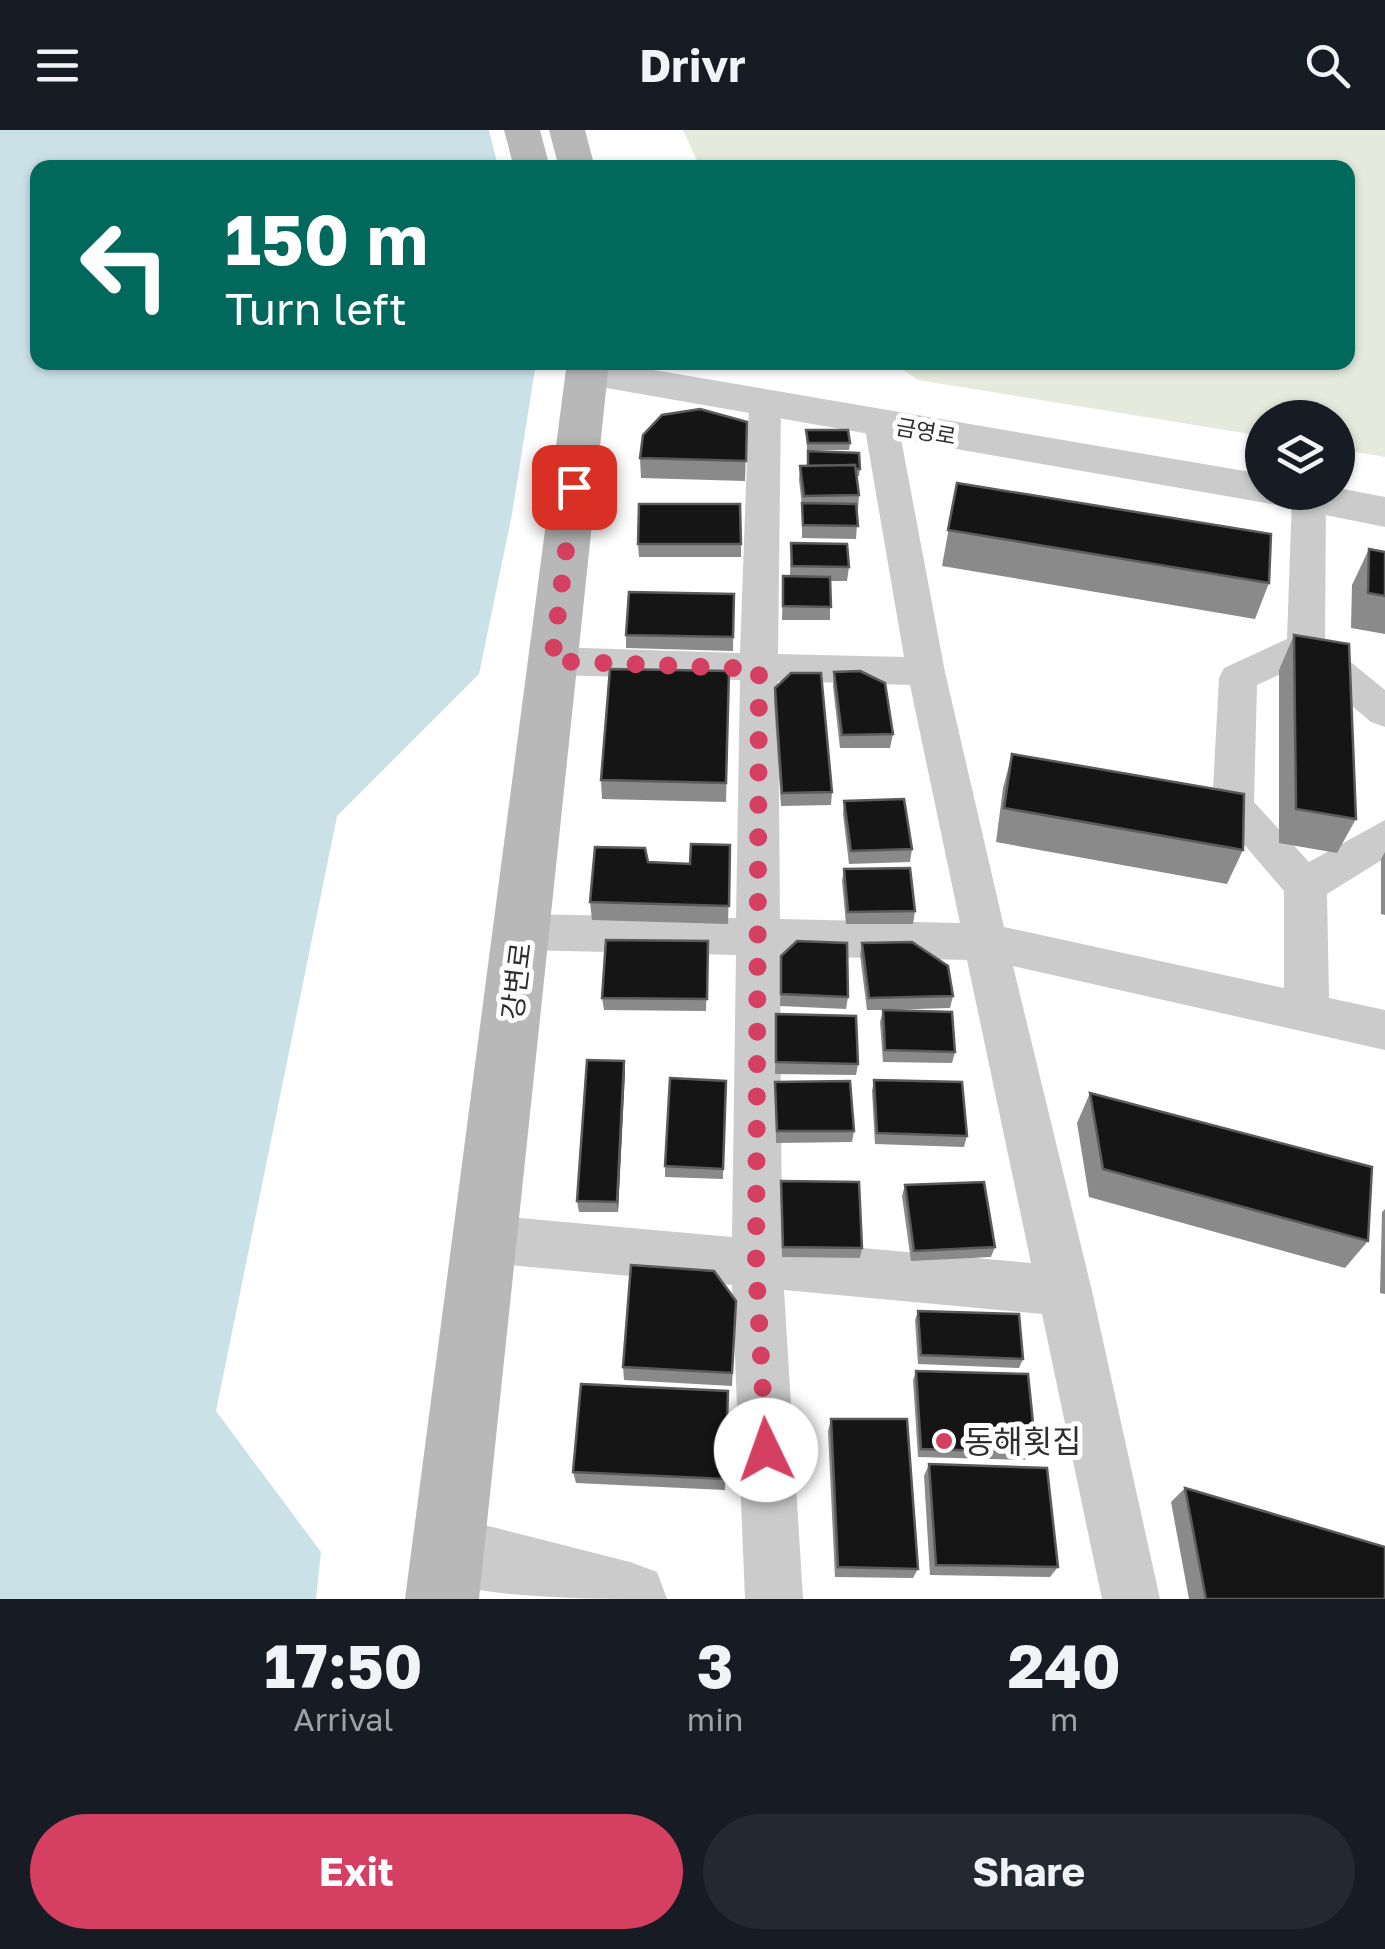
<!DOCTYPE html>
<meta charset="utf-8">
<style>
:root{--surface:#171b24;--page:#242831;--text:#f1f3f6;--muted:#9ea1a6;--accent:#d54062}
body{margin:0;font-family:"Golos Text","Noto Sans KR",sans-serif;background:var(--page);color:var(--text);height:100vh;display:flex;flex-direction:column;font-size:38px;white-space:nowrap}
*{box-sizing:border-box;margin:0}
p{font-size:32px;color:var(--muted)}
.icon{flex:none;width:55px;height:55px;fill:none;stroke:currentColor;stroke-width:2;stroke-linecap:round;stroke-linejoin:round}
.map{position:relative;height:1469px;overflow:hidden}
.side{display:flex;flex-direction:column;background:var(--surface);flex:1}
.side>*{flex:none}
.guide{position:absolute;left:30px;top:30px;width:1325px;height:210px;border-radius:20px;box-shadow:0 2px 8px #0004;background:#00695c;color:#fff;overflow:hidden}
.fabs{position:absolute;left:1245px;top:270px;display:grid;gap:20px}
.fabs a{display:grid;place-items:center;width:110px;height:110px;border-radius:50%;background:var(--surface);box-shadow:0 2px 8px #0004;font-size:50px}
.pin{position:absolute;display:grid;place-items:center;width:85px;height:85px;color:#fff;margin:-42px;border-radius:20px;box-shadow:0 5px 15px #0006}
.me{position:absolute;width:110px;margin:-55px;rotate:357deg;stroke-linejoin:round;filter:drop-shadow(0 0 8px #0008)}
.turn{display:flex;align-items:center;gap:35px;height:210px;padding:0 30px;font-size:45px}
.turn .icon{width:130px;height:130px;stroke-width:2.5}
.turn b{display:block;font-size:70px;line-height:85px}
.eta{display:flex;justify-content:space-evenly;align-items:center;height:170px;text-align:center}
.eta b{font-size:60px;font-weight:700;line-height:70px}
.action{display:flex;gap:20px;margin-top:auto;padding:20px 30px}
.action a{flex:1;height:115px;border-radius:60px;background:var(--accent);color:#fff;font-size:40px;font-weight:700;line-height:115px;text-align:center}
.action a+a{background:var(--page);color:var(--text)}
header{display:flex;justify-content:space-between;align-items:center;height:130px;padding:0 30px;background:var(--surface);font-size:45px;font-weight:700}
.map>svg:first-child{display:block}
.green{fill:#e6eadd}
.water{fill:#cbe1e8}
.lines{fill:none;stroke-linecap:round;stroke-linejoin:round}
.minor{fill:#cbcbcb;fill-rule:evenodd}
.tertiary{fill:#cbcbcb;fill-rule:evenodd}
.secondary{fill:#b8b8b8;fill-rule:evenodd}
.wall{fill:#8a8a8a}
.shaded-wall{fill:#5b5b5b}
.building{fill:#151515;stroke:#5b5b5b;stroke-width:2.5}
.route{stroke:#d54062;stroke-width:18;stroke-dasharray:0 32.4}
.poi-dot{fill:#d54062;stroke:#fff;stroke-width:4}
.labels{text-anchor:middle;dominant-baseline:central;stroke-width:10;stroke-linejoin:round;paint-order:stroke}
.far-street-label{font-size:22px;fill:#2e2e2e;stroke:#fff}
.street-label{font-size:28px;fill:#2e2e2e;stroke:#fff}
.near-poi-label{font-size:32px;fill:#2e2e2e;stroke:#fff;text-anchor:start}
</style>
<header><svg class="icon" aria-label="menu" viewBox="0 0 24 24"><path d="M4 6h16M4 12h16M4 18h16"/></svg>Drivr<svg class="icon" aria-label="search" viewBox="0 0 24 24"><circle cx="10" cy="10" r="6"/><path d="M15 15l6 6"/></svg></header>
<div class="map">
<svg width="1385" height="1469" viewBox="0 0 1385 1469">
<rect width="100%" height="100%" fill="#fff"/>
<polygon class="green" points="683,0 1385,0 1385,327 1338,319 1338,288 1262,288 1262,306 918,250 893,233 1348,232 1348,38 700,37"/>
<polygon class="water" points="0,0 489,0 498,37 38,38 38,232 536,233 512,384 479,544 337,686 216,1281 321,1422 316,1469 0,1469"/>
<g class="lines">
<path class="minor" d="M765,264L777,267L781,274L778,524L904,527L864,293L869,286L881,283L893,286L898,293L945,542L1004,797L1284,858V761L1212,677L1219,548L1224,538L1287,509L1292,367L1294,362H1324L1326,367L1325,511L1385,560V597L1371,592L1302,534L1257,555L1254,672L1309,732L1385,690V728L1327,764L1329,868L1385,880V920L1013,836L1092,1161L1160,1469H1102L1042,1184L784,1160L803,1469H745L732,1155L485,1133L467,1126L460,1109L467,1092L485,1085L732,1107L736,825L522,820L506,815L500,802L506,789L522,784L736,788L740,550L552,545L538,541L533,531L538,521L552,517L740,523L749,274L753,267ZM778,551L910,555L960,793L780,789ZM780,826L967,830L1031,1133L782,1111Z"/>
<g class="tertiary">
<polygon points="577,232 607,232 1262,344 1262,362 1338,362 1338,358 1385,367 1385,397 1266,373 589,255 574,251 568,242"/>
<path d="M449,1386L630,1432L657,1442L667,1469C586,1469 499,1469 423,1449L412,1423L423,1397Z"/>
</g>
<g class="secondary">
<polygon points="504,0 540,0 550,38 514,38"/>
<polygon points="549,0 585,0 595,38 559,38"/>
<polygon points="567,232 609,232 479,1469 405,1469"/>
</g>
</g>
<g class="wall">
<polygon points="747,292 745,351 641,348 640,328"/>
<polygon points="806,300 850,313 849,320 807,320"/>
<polygon points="800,336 860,339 859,346 856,346 859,365 856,409 802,408 802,375 799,350"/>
<polygon points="957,353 1269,453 1255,489 942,436"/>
<polygon points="791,413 849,437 847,451 830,451 830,490 782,490 783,446 790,446"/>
<polygon points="638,414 741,414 741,427 639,427"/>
<polygon points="1369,419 1385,422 1385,504 1351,498 1352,455"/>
<polygon points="734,464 733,521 626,518 626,505"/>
<polygon points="1294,505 1356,689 1337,723 1279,713 1279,540"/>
<polygon points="729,541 726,672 602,669 601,650"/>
<polygon points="834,542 893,604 890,618 840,618 833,556"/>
<polygon points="775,558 832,662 831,675 781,676 774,571"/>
<polygon points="1012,624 1243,720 1227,754 996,712 1003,658"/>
<polygon points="844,671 912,719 910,732 849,734 843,684"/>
<polygon points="730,715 728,794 592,790 590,772 648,732 690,734"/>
<polygon points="1385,722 1385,785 1381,784 1381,729"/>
<polygon points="844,739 915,781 913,794 846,794 842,751"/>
<polygon points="708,811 706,881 604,880 602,868"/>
<polygon points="862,813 953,866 950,878 884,880 955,922 952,933 883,932 880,892 883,880 867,880 860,825"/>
<polygon points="781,826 848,867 846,879 780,876"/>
<polygon points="776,884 858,934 856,945 775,944"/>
<polygon points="624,931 625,942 618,1082 579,1082 577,1071"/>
<polygon points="874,950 967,1006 964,1017 875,1014 872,961"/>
<polygon points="726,951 723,1049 665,1047 665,1036"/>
<polygon points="775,952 854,1001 852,1012 776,1013"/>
<polygon points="1090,963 1368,1111 1345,1138 1089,1067 1077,993"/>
<polygon points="781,1051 862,1118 860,1128 782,1127"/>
<polygon points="905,1055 995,1117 991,1127 911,1131 902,1066"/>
<polygon points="1385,1079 1385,1164 1380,1163 1382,1082"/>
<polygon points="736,1171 732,1256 624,1250 623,1237"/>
<polygon points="918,1181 1023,1229 1019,1238 918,1234 915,1190"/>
<polygon points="916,1241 1036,1322 1031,1330 918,1327 913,1250"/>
<polygon points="728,1261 725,1360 576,1353 573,1342"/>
<polygon points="831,1289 918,1439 913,1448 835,1447 828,1301"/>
<polygon points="929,1334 1058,1437 1050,1447 930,1445 924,1346"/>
<polygon points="1185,1358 1385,1469 1189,1469 1171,1372"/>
</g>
<polygon class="shaded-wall" points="624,931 625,942 618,1082 617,1072"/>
<g class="building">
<polygon points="700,279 747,292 746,331 640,328 643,305 662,285"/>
<polygon points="806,300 848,300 850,313 808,313"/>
<polygon points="808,321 859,323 860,339 855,339 855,335 808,336"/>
<polygon points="855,335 859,365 804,366 800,336"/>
<polygon points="957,353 1271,404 1269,453 948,400"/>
<polygon points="802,373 856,374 858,396 803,395"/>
<polygon points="639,374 740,374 741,414 638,414"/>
<polygon points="791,413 847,414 849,437 792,436"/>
<polygon points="1369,419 1385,422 1385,466 1368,463"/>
<polygon points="783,446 830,447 831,477 783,476"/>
<polygon points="629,462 734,464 733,507 626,505"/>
<polygon points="1294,505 1349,514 1356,689 1296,679"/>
<polygon points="610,539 729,541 726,653 601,650"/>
<polygon points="860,541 885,553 893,604 842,605 834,542"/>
<polygon points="791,543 821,543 832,662 782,663 775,558"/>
<polygon points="1012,624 1244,664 1243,720 1004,678"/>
<polygon points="904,669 912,719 851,721 844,671"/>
<polygon points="691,714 730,715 729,776 590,772 595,717 645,718 648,732 690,734"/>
<polygon points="910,738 915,781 848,782 844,739"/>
<polygon points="606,810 708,811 707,869 602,868"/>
<polygon points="797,811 847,813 848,867 781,864 781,826"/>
<polygon points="912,812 948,836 953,866 869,868 862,813"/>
<polygon points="883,880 952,882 955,922 885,920"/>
<polygon points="776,884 856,886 858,934 776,932"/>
<polygon points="587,930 624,931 617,1072 577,1071"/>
<polygon points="670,948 726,951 723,1039 665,1036"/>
<polygon points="874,950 962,952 967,1006 877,1003"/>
<polygon points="850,951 854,1001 777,1001 775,952"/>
<polygon points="1090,963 1372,1037 1368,1111 1103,1039"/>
<polygon points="781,1051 859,1052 862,1118 783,1117"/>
<polygon points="984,1052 995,1117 914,1121 905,1055"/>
<polygon points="631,1135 714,1141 736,1171 732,1243 623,1237"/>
<polygon points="918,1181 1019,1184 1023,1229 921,1225"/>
<polygon points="916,1241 1028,1244 1036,1322 921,1319"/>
<polygon points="581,1254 728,1261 725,1349 573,1342"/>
<polygon points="831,1289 907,1289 918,1439 838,1437"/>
<polygon points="929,1334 1047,1338 1058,1437 936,1435"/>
<polygon points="1185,1358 1385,1417 1385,1469 1206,1469"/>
</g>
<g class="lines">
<polyline class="route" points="574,357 552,531 759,539 756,1135 766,1320"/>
</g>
<circle class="poi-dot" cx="944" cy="1311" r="10"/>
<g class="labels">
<g class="far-street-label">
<text transform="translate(926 301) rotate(10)">금영로</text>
</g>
<g class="street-label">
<text transform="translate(516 851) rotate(-83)">강변로</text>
</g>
<g class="near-poi-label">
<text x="964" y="1311">동해횟집</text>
</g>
</g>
</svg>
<div class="fabs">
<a><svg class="icon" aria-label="layers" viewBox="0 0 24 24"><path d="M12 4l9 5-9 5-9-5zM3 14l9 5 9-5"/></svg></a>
</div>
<div class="pin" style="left:574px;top:357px;background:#d93025"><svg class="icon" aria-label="arrive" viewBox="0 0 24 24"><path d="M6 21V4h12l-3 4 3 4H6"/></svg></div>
<svg class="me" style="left:766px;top:1320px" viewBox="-20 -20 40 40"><circle r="19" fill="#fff"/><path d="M0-13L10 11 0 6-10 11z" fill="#d54062"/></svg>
<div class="guide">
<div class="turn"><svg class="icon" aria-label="left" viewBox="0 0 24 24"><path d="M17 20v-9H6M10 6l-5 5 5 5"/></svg><div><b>150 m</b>Turn left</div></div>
</div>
</div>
<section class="side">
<div class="eta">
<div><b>17:50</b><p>Arrival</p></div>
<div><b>3</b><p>min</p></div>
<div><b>240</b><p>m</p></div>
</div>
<div class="action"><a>Exit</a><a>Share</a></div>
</section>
